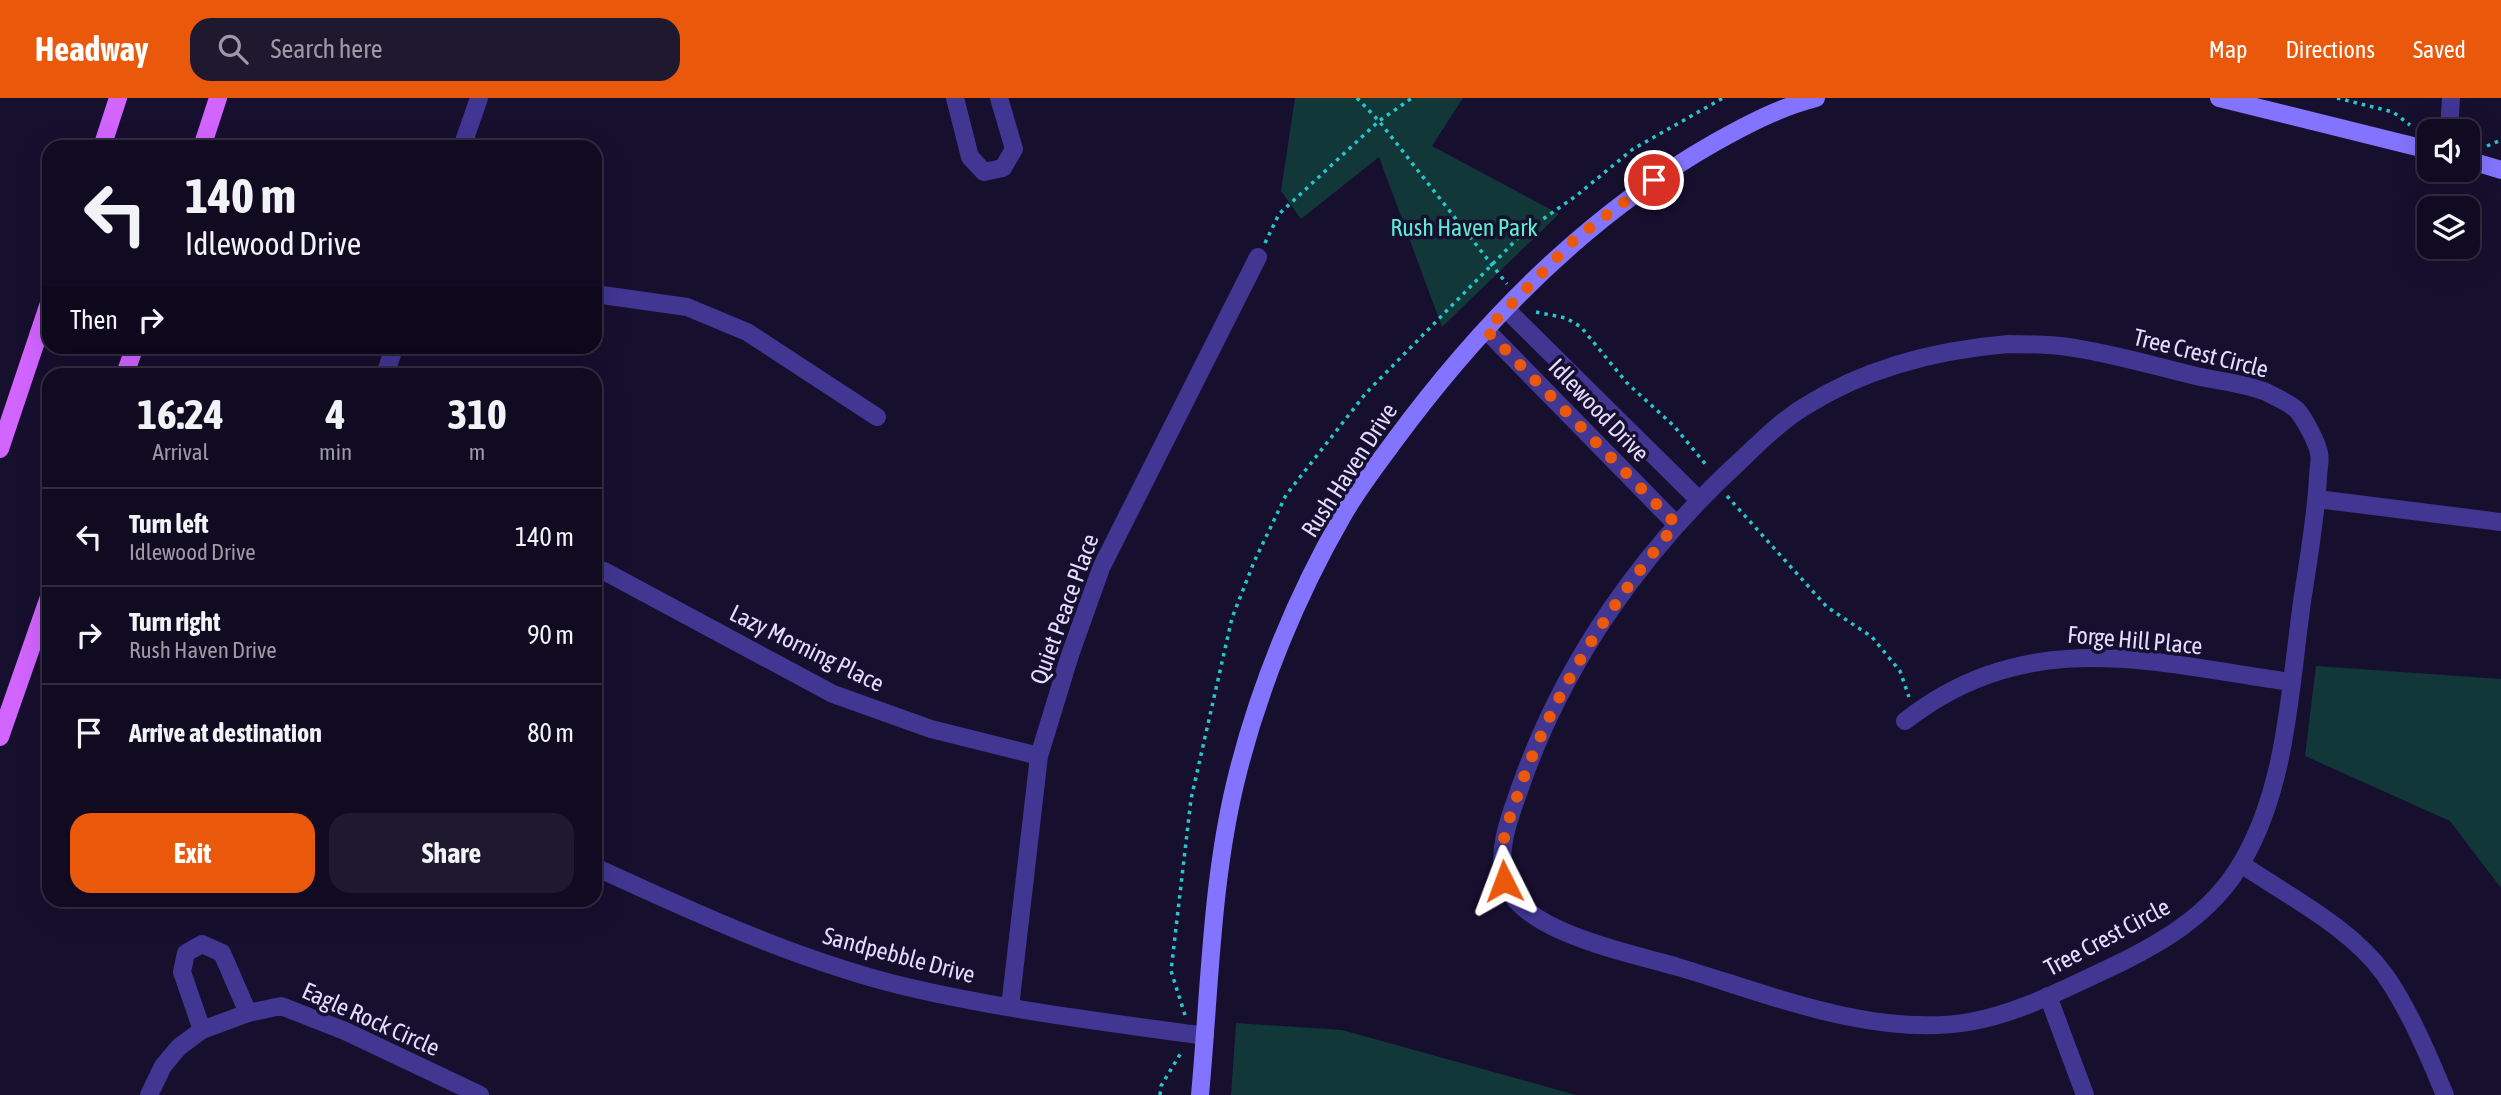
<!DOCTYPE html>
<style>
:root{--surface:#110b22;--page:#1e192f;--text:#f1f3f6;--muted:#9c9ba5;--line:#302b40;--accent:#ea580c}
body{margin:0;font-family:"Asap Condensed",sans-serif;background:var(--page);color:var(--text);height:100vh;display:flex;flex-direction:column;font-size:26px;white-space:nowrap}
*{box-sizing:border-box;margin:0}
p{font-size:23px;color:var(--muted)}
.icon{flex:none;width:38px;height:38px;fill:none;stroke:currentColor;stroke-width:2;stroke-linecap:round;stroke-linejoin:round}
.map{position:relative;flex:1;overflow:hidden}
.side{position:absolute;left:42px;top:270px;width:560px;height:539px;display:flex;flex-direction:column;background:var(--surface);border-radius:21px;box-shadow:0 7px 28px #0002,0 0 0 2px var(--line)}
.side>*{flex:none}
.banner{position:absolute;left:42px;top:42px;width:560px;height:214px;border-radius:21px;box-shadow:0 7px 28px #0002,0 0 0 2px var(--line);background:#110b22;color:var(--text);overflow:hidden}
.fabs{position:absolute;left:2417px;top:21px;display:grid;gap:14px}
.fabs a{display:grid;place-items:center;width:63px;height:63px;border-radius:14px;background:var(--surface);box-shadow:0 7px 28px #0002,0 0 0 2px var(--line);font-size:35px}
.pin{position:absolute;display:grid;place-items:center;width:60px;height:60px;color:#fff;margin:-30px;border:4px solid #fff;border-radius:50%;box-shadow:0 2px 7px #0007}
.me{position:absolute;width:77px;margin:-38px;rotate:357deg;stroke-linejoin:round;filter:drop-shadow(0 0 5px #0008)}
.turn{display:flex;align-items:center;gap:24px;height:147px;padding:0 28px;font-size:32px}
.turn .icon{width:91px;height:91px;stroke-width:2.5}
.turn b{display:block;font-size:49px;line-height:60px}
.then{display:flex;align-items:center;height:66px;padding:0 28px;background:#0003;gap:14px;font-size:26px}
.eta{display:flex;justify-content:space-evenly;align-items:center;height:119px;text-align:center}
.eta b{font-size:42px;font-weight:700;line-height:49px}
.primary-button{display:flex;gap:14px;margin-top:auto;padding:14px 28px}
.primary-button a{flex:1;height:80px;border-radius:21px;background:var(--accent);color:#fff;font-size:28px;font-weight:700;line-height:80px;text-align:center}
.primary-button a+a{background:var(--page);color:var(--text)}
ul{padding:0;list-style:none}
li{display:flex;align-items:center;gap:21px;height:98px;padding:0 28px;border-top:2px solid var(--line)}
li div{flex:1}
li b{display:block;font-size:26px}
li em{font-style:normal}
header{display:flex;align-items:center;gap:42px;box-sizing:border-box;height:98px;padding:0 35px;background:var(--accent);color:#fff}
header strong{font-size:33px}
nav{display:flex;gap:38px;margin-inline-start:auto;font-size:24px}
.search{width:490px;height:63px;background:var(--page);display:flex;align-items:center;gap:18px;box-sizing:border-box;padding:0 24px;border-radius:21px;color:var(--muted);font-size:26px}
.map>svg:first-child{display:block}
.green{fill:#123739}
.lines{fill:none;stroke-linecap:round;stroke-linejoin:round}
.path{stroke:#25c7cb;stroke-width:3.5;stroke-dasharray:3.5 5;stroke-linecap:butt}
.street{stroke:#413692;stroke-width:18}
.secondary{stroke:#8374ff;stroke-width:18}
.primary{stroke:#d264ff;stroke-width:18}
.route{stroke:#ea580c;stroke-width:12;stroke-dasharray:0 21.6}
.labels{text-anchor:middle;dominant-baseline:central;stroke-width:7;stroke-linejoin:round;paint-order:stroke}
.park-label{font-size:24px;fill:#5cecd3;stroke:#170f2e}
.street-label{font-size:24px;fill:#e3ddff;stroke:#170f2e}
</style>
<header>
<strong>Headway</strong>
<div class="search"><svg class="icon" aria-label="search" viewBox="0 0 24 24"><circle cx="10" cy="10" r="6"/><path d="M15 15l6 6"/></svg>Search here</div>
<nav><a>Map</a><a>Directions</a><a>Saved</a></nav>
</header>
<div class="map">
<svg width="2501" height="997" viewBox="0 0 2501 997">
<rect width="100%" height="100%" fill="#170f2e"/>
<g class="green">
<polygon points="1295,0 1463,0 1432,48 1559,116 1442,229 1379,59 1301,121 1281,93"/>
<polygon points="2316,568 2501,581 2501,790 2450,723 2305,658"/>
<polygon points="1236,925 1342,932 1576,997 1231,997"/>
</g>
<g class="lines">
<g class="path">
<polyline points="1357,0 1379,23 1507,186"/>
<polyline points="2337,0 2393,14 2410,27"/>
<polyline points="2487,48 2501,42"/>
<polyline points="1265,145 1279,116 1379,23 1412,0"/>
<polyline points="1536,214 1566,220 1581,229 1627,285 1674,328 1707,368"/>
<polyline points="1727,398 1827,509 1872,539 1900,573 1909,599"/>
<polyline points="1185,917 1171,873 1191,701 1232,520 1254,464 1286,397 1366,295 1523,135 1576,98 1633,51 1723,0"/>
<polyline points="1160,997 1161,988 1182,953"/>
</g>
<g class="street">
<polyline points="955,0 970,59 984,74 1003,70 1014,51 999,0"/>
<polyline points="2449,33 2451,0"/>
<polyline points="462,49 479,0"/>
<polyline points="595,196 687,209 747,234 877,319"/>
<polyline points="1506,211 1698,401"/>
<polyline points="1486,232 1676,426"/>
<path d="M2008,246C2028,246 2048,246 2068,249C2111,255 2154,268 2196,278C2218,283 2245,285 2266,294C2274,298 2291,306 2297,312C2304,320 2317,344 2319,355C2321,363 2318,371 2318,379C2316,418 2309,458 2303,497C2290,585 2288,686 2242,764C2211,818 2157,848 2103,873C2060,893 2016,916 1969,924C1874,940 1768,896 1678,869C1631,855 1516,834 1504,780C1497,748 1511,716 1521,687C1565,562 1643,452 1740,363C1760,344 1781,323 1804,309C1865,270 1937,252 2008,246Z"/>
<polyline points="385,276 395,248"/>
<polyline points="2317,401 2501,424"/>
<polyline points="604,473 833,596 931,631 1039,658"/>
<path d="M1905,623C2028,527 2150,564 2290,584"/>
<path d="M2241,766C2290,799 2350,829 2385,877C2410,913 2428,957 2445,997"/>
<path d="M595,769C695,815 799,863 907,889C1005,912 1105,924 1205,938"/>
<polyline points="2048,898 2085,997"/>
<polyline points="1010,909 1039,658 1070,557 1101,470 1258,159"/>
<polyline points="202,932 182,874 186,855 202,846 222,855 248,915"/>
<polyline points="149,997 163,968 179,949 202,932 248,915 281,908 345,933 480,997"/>
</g>
<g class="secondary">
<polyline points="2219,0 2429,52"/>
<polyline points="2468,62 2501,72"/>
<path d="M1200,997C1210,890 1211,779 1238,674C1260,587 1297,497 1342,419C1357,392 1377,367 1395,342C1482,224 1586,118 1714,45C1746,27 1780,9 1816,0"/>
</g>
<g class="primary">
<polyline points="102,49 118,0"/>
<polyline points="202,49 218,0"/>
<polyline points="125,276 135,248"/>
<polyline points="0,351 49,205"/>
<polyline points="0,639 49,499"/>
</g>
</g>
<g class="lines">
<path class="route" d="M1504,783C1504,771 1501,757 1503,746C1506,727 1514,708 1520,690C1555,591 1611,506 1676,426L1486,232L1577,139L1654,82"/>
</g>
<g class="labels">
<g class="park-label">
<text x="1464" y="129">Rush Haven Park</text>
</g>
<g class="street-label">
<text transform="translate(2201 255) rotate(14)">Tree Crest Circle</text>
<text transform="translate(1599 312) rotate(46)">Idlewood Drive</text>
<text transform="translate(1349 372) rotate(-57)">Rush Haven Drive</text>
<text transform="translate(1064 511) rotate(-70)">Quiet Peace Place</text>
<text transform="translate(2135 542) rotate(5)">Forge Hill Place</text>
<text transform="translate(807 550) rotate(26)">Lazy Morning Place</text>
<text transform="translate(2107 839) rotate(-28)">Tree Crest Circle</text>
<text transform="translate(899 857) rotate(15)">Sandpebble Drive</text>
<text transform="translate(371 921) rotate(24)">Eagle Rock Circle</text>
</g>
</g>
</svg>
<div class="fabs">
<a><svg class="icon" aria-label="sound" viewBox="0 0 24 24"><path d="M4 9h4l5-4v14l-5-4H4zM17 9q2 3 0 6"/></svg></a>
<a><svg class="icon" aria-label="layers" viewBox="0 0 24 24"><path d="M12 4l9 5-9 5-9-5zM3 14l9 5 9-5"/></svg></a>
</div>
<div class="pin" style="left:1654px;top:82px;background:#d93025"><svg class="icon" aria-label="arrive" viewBox="0 0 24 24"><path d="M6 21V4h12l-3 4 3 4H6"/></svg></div>
<svg class="me" style="left:1504px;top:783px" viewBox="-20 -20 40 40"><path d="M0-17L14 15 0 8-14 15z" fill="#ea580c" stroke="#fff" stroke-width="4"/></svg>
<div class="banner">
<div class="turn"><svg class="icon" aria-label="left" viewBox="0 0 24 24"><path d="M17 20v-9H6M10 6l-5 5 5 5"/></svg><div><b>140 m</b>Idlewood Drive</div></div>
<div class="then">Then<svg class="icon" aria-label="right" viewBox="0 0 24 24"><path d="M7 20v-9h11M14 6l5 5-5 5"/></svg></div>
</div>
<section class="side">
<div class="eta">
<div><b>16:24</b><p>Arrival</p></div>
<div><b>4</b><p>min</p></div>
<div><b>310</b><p>m</p></div>
</div>
<ul>
<li><svg class="icon" aria-label="left" viewBox="0 0 24 24"><path d="M17 20v-9H6M10 6l-5 5 5 5"/></svg><div><b>Turn left</b><p>Idlewood Drive</p></div><em>140 m</em></li>
<li><svg class="icon" aria-label="right" viewBox="0 0 24 24"><path d="M7 20v-9h11M14 6l5 5-5 5"/></svg><div><b>Turn right</b><p>Rush Haven Drive</p></div><em>90 m</em></li>
<li><svg class="icon" aria-label="arrive" viewBox="0 0 24 24"><path d="M6 21V4h12l-3 4 3 4H6"/></svg><div><b>Arrive at destination</b></div><em>80 m</em></li>
</ul>
<div class="primary-button"><a>Exit</a><a>Share</a></div>
</section>
</div>
